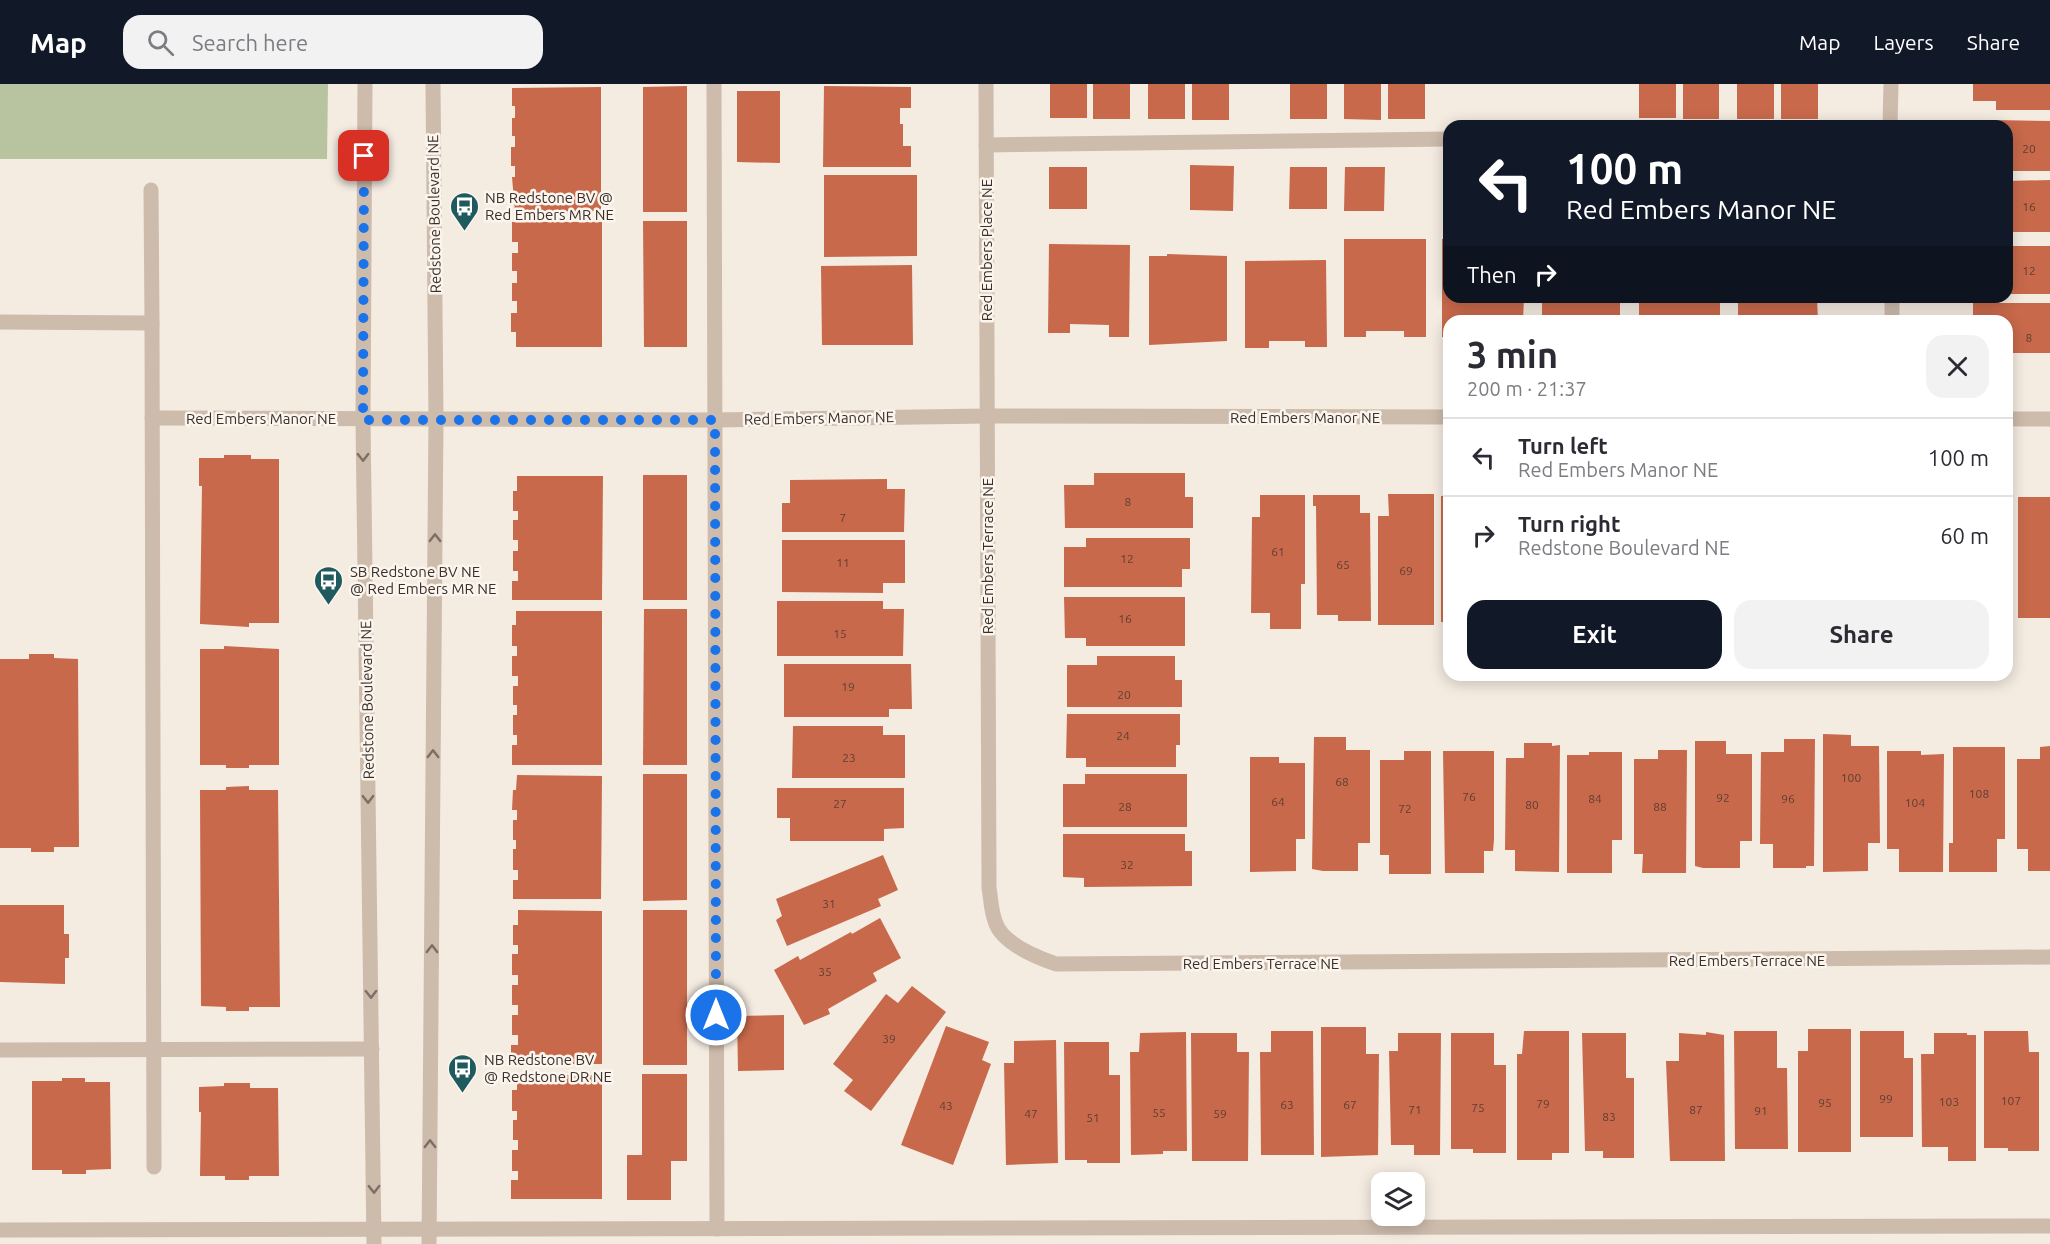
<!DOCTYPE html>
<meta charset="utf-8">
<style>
:root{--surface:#fff;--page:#f2f2f3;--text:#2b2b33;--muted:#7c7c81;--line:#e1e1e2;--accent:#111827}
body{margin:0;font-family:Ubuntu,sans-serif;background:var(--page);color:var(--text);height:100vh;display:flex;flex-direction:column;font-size:22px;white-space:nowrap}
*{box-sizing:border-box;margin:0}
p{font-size:20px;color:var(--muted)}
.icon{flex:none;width:33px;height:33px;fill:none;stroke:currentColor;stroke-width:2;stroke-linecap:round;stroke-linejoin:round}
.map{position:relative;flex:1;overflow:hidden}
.panel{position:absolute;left:1443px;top:231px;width:570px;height:366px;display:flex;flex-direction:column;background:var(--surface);border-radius:18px;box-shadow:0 3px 15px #0003}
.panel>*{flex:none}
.top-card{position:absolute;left:1443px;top:36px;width:570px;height:183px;border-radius:18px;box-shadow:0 3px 15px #0003;background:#111827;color:#fff;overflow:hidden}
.fabs{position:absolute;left:1371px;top:1088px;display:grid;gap:12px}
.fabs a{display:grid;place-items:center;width:54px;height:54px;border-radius:12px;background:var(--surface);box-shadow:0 3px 15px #0003;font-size:30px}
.pin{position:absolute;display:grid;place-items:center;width:51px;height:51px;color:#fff;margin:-26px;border-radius:12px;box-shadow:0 3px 9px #0006}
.me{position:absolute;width:66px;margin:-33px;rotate:0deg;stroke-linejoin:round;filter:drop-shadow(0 0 4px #0008)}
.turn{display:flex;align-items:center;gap:21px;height:126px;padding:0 24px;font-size:27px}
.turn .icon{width:78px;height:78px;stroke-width:2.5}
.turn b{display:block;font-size:42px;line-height:51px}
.then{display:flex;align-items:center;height:57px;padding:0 24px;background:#0003;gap:12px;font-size:22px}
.round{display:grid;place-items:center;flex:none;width:63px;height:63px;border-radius:18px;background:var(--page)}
.headline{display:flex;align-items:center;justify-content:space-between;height:102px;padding:0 24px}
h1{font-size:36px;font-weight:700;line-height:45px}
.primary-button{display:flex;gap:12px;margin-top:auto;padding:12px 24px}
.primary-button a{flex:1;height:69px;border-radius:18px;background:var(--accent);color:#fff;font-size:24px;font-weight:700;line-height:69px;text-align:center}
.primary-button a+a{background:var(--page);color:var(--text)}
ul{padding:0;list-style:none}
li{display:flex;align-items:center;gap:18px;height:78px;padding:0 24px;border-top:2px solid var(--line)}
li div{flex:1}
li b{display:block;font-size:22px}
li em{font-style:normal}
header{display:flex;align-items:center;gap:36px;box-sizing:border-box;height:84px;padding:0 30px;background:var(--accent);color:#fff}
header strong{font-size:28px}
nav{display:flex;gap:33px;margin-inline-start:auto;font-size:21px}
.search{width:420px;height:54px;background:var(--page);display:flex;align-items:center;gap:15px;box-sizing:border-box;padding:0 21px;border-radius:18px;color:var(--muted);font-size:22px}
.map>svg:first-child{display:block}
.green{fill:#b8c4a0}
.building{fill:#c8694b}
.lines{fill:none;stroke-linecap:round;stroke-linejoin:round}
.minor{stroke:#cdbbac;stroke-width:15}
.oneway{stroke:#7d6f65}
.route{stroke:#1a73e8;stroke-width:10;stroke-dasharray:0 18}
.labels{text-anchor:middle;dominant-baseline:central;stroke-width:5;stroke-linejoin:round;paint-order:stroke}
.number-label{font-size:12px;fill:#5e3e33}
.poi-label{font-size:15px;fill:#3b302b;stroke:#fbf5ee;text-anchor:start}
.street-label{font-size:15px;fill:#3b302b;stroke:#fbf5ee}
</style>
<header>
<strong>Map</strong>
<div class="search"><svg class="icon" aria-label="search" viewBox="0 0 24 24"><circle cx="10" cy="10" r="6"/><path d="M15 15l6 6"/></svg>Search here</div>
<nav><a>Map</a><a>Layers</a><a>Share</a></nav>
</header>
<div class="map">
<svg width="2050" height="1160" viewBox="0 0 2050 1160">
<rect width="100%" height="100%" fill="#f4ebe1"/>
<polygon class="green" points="0,0 328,0 327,75 0,75"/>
<g class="building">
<rect x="1050" y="0" width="37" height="34"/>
<rect x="1093" y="0" width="37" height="35"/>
<rect x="1148" y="0" width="37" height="35"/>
<rect x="1192" y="0" width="37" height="36"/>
<rect x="1290" y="0" width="37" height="35"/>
<polygon points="1344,0 1381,0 1381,36 1344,35"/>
<rect x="1388" y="0" width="37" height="35"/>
<rect x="1639" y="0" width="37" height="34"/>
<rect x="1683" y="0" width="36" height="35"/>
<rect x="1737" y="0" width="37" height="35"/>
<rect x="1781" y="0" width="37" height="35"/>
<polygon points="1973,0 2050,0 2050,26 1996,26 1996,17 1973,17"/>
<polygon points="687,2 687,128 643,128 643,3"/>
<polygon points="824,2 911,3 911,24 900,24 900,40 903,40 903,62 911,62 911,83 823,83"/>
<polygon points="601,3 601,127 515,128 512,93 515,93 515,82 511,82 511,63 515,63 515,52 512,52 512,34 515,34 515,22 512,22 512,4"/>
<polygon points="737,7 780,7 780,79 737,78"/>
<polygon points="1994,36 2050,37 2050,87 2007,87 2007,42 1994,42"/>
<polygon points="1190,81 1234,82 1233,127 1190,126"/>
<rect x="1049" y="83" width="38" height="42"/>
<polygon points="1290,83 1327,83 1327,125 1289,125"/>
<polygon points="1345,83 1385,83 1384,127 1344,127"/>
<polygon points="824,91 917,91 917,172 824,173"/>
<polygon points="2050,96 2050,148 2007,148 2007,97"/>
<polygon points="643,137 687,137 687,263 644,263"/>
<polygon points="512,138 602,138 602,263 516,263 516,248 511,248 511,229 517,229 517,217 512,217 512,199 517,199 517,187 512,187 512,169 518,169 518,158 512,158"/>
<polygon points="1344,155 1426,155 1426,253 1404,253 1404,247 1366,247 1366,253 1344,253"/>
<polygon points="1442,155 1449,155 1449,213 1524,213 1523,237 1449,237 1449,253 1442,253"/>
<polygon points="1049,160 1130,161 1129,253 1109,253 1109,241 1070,240 1070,249 1048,249"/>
<rect x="2007" y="162" width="43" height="48"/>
<polygon points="1167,170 1227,172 1227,257 1149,261 1149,172 1167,172"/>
<polygon points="1326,176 1327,263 1305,263 1305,257 1269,257 1269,264 1245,264 1245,177"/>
<polygon points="912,181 913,261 822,261 821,182"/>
<rect x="1542" y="213" width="78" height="24"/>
<rect x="1639" y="213" width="81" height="24"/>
<polygon points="1738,213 1817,213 1818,237 1738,237"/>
<polygon points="1973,219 2050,219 2050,269 2007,269 2007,237 1973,237"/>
<polygon points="224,371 251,371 251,375 279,375 279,539 249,539 249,543 200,540 202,402 199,402 199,374 224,374"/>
<polygon points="1094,389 1185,389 1185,413 1193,413 1193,444 1065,444 1064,401 1094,401"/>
<rect x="643" y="391" width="44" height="125"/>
<polygon points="517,392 603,392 602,516 512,516 512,497 518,497 518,487 513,487 513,467 518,467 518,456 513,456 513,436 518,436 518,427 513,427 513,407 517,407"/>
<polygon points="887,395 887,405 905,405 904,448 782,448 782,419 790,419 790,396"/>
<polygon points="1388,410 1434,410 1434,541 1378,541 1378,432 1389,432"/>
<polygon points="1260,411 1305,411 1305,500 1301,500 1301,545 1270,545 1270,529 1251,529 1252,433 1260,433"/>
<polygon points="1313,411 1360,411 1360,429 1370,429 1371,537 1338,537 1338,531 1317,531 1316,422 1313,422"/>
<rect x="1441" y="412" width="8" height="126"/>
<rect x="2018" y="413" width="32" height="121"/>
<polygon points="1086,454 1190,454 1190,485 1182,485 1182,503 1064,503 1064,463 1086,463"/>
<polygon points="782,456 905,456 905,499 883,499 883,509 782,508"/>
<polygon points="1064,513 1185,513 1185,562 1086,562 1086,554 1065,554"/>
<polygon points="777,517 883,517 883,525 904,525 903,572 777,572"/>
<polygon points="644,525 687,525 687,681 643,681"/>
<polygon points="516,527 602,527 602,681 512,681 512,661 517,661 517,651 513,651 513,631 517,631 517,621 513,621 513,602 518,602 518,592 512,592 512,572 517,572 517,562 512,562 512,541 516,541"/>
<polygon points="224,562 279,565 279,681 249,681 249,684 226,684 226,681 200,681 200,565 224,565"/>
<polygon points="29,570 54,570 54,574 78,575 79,763 54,763 54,768 31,768 31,764 0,764 0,575 29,575"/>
<polygon points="1097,572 1175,572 1175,596 1182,596 1182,623 1067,623 1067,581 1097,581"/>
<polygon points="784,580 911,580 912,625 889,625 889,633 784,633"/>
<polygon points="1067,630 1180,630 1180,661 1176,661 1176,683 1086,683 1086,674 1066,674"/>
<polygon points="793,642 883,642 883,651 905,651 905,694 792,694"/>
<polygon points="1823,650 1851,651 1851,662 1879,662 1880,759 1868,759 1868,787 1823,788"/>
<polygon points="1314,653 1346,653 1346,666 1370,666 1370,759 1358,759 1358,787 1323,787 1312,785"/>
<polygon points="1784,655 1815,655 1814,782 1806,782 1806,784 1773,784 1773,760 1760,760 1761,668 1784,668"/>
<polygon points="1695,657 1726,657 1726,670 1752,670 1752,757 1740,757 1740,784 1703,784 1695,782"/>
<polygon points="1524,659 1552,659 1552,662 1560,661 1559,788 1515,787 1515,766 1505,766 1506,674 1524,674"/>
<polygon points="2050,662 2050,787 2028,787 2028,765 2017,765 2017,675 2040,675 2040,663"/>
<polygon points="1953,663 2005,663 2005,755 1997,755 1997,788 1949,788 1949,759 1953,759"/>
<polygon points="1658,666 1687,666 1686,789 1642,789 1643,770 1634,770 1634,675 1658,675"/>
<polygon points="1404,667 1431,667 1431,790 1389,790 1389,771 1380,771 1380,676 1404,676"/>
<polygon points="1443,667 1494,667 1494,756 1493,767 1484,767 1484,789 1445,789"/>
<polygon points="1887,667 1921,667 1921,671 1944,670 1943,788 1899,788 1899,765 1887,765"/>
<polygon points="1589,668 1622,668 1622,756 1612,756 1612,789 1567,789 1567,671 1589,671"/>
<polygon points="1250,673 1279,673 1279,679 1305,679 1305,755 1296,755 1296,787 1250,788"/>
<polygon points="643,690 687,690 687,816 643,817"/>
<polygon points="1085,690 1187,690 1187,743 1063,743 1063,700 1085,700"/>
<polygon points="517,691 602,692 601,815 513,815 513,796 518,796 518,786 513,786 513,765 516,765 516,756 513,756 513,736 517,736 517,726 512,726 513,706 516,706"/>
<polygon points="249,702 249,706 278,706 280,923 249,923 249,927 226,927 226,923 201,922 200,706 226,706 226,703"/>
<polygon points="777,704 904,704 904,744 884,745 884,757 790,757 790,734 777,734"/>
<polygon points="1063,750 1185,750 1185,767 1192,767 1192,802 1084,803 1084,794 1063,793"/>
<polygon points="883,771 898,806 878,815 881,822 787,862 776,836 782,832 776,815"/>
<polygon points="0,821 64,821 64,850 69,850 69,874 65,874 65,900 0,898"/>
<polygon points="518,826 602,827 602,980 511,980 511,961 518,961 518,951 512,951 512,931 518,931 518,921 512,921 512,901 518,901 518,891 512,891 512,870 518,870 518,861 513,861 513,841 518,841"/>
<rect x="643" y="826" width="44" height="155"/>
<polygon points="880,834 901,874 873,889 877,897 828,925 830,930 804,941 774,886 798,872 800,876 851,848 852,850"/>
<polygon points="912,902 946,928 871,1027 844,1007 853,996 833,980 886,910 898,919"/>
<polygon points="784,931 784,986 738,987 737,932"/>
<polygon points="946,942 989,958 982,976 991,980 953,1081 901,1061"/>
<polygon points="1321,943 1366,943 1366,970 1379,970 1378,1071 1321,1073"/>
<polygon points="1808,945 1851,945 1851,1068 1798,1068 1798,967 1808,967"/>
<polygon points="1271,947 1313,947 1314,1071 1261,1071 1260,968 1271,968"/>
<polygon points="1524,947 1569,947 1569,1069 1552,1069 1552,1076 1517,1076 1517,970 1522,970"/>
<polygon points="1734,947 1777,947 1777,984 1787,984 1788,1065 1735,1065"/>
<polygon points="1860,947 1904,947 1904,974 1913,974 1913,1053 1860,1053"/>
<polygon points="1984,947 2028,947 2029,968 2039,968 2039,1067 2008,1067 2008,1064 1984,1064"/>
<polygon points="1186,948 1187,1067 1163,1067 1163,1070 1131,1071 1130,968 1139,968 1140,949"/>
<polygon points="1706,948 1724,951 1725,1077 1670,1077 1666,977 1679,977 1679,949 1706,951"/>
<polygon points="1191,949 1237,949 1237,968 1249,968 1248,1077 1192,1077"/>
<polygon points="1398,949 1441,949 1440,1071 1414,1071 1414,1061 1391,1061 1389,967 1398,967"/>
<polygon points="1451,949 1494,949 1494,981 1506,981 1506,1069 1473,1069 1473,1065 1451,1065"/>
<polygon points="1582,949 1626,949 1626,994 1634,994 1634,1074 1603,1074 1603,1067 1585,1067"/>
<polygon points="1934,949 1967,949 1967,951 1976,951 1976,1077 1948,1077 1948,1063 1922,1063 1921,970 1934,970"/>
<polygon points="1056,956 1058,1079 1006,1081 1004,979 1014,979 1014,957"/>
<polygon points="1064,958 1109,958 1109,991 1120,991 1120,1079 1087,1079 1087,1076 1065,1076"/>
<polygon points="642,990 687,990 687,1077 671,1077 671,1116 627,1116 627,1071 642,1071"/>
<polygon points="517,991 602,991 602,1115 511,1115 511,1096 518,1096 518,1087 512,1087 512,1066 518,1066 518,1056 513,1056 513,1036 517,1036 517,1027 512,1027 512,1006 517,1006"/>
<polygon points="62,994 85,994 85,998 110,998 111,1085 86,1086 86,1090 62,1090 62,1086 32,1086 32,997 62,997"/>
<polygon points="224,999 250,999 250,1004 278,1004 279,1092 249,1092 249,1096 225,1096 225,1092 200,1092 201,1028 199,1028 199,1003 224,1002"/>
</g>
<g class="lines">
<g class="minor">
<polyline points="365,0 363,336 374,1160"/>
<polyline points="714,0 717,1145"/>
<path d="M986,0L989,804C991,815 991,827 995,837C1001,859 1036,873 1056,880L2050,873"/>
<polyline points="1890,42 1891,0"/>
<polyline points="986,61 1449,55"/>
<polyline points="1892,213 1892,237"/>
<polyline points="0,238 152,239 151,106"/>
<polyline points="152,239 154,1083"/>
<polyline points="152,334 715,336 987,332 1449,333"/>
<polyline points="2007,335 2050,335"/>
<polyline points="0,966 372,965"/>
<polyline points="0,1146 2050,1142"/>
<polyline points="429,1160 436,336 433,0"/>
</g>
</g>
<defs><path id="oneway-chevron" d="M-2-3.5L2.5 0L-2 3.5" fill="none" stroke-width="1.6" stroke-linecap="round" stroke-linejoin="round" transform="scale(1.5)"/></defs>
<g class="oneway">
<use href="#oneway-chevron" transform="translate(363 373) rotate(89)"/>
<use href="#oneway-chevron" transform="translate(435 454) rotate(-90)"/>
<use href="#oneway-chevron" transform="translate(433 670) rotate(-90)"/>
<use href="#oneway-chevron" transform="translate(368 715) rotate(89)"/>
<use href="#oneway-chevron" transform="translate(432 865) rotate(-90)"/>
<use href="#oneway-chevron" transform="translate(371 910) rotate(89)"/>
<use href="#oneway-chevron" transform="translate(430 1060) rotate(-90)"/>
<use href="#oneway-chevron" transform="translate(374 1105) rotate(89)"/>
</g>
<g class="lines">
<polyline class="route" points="364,72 363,336 715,336 716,931"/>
</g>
<defs>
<symbol id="bus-pin" viewBox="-11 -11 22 30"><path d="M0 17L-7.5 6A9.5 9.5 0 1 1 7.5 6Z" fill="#1f5a5e" stroke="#fbf5ee"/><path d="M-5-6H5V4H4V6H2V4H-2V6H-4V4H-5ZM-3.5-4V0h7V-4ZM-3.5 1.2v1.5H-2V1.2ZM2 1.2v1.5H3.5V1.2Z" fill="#fff"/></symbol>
</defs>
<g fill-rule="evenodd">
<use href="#bus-pin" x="448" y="106" width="33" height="45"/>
<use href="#bus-pin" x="312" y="480" width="33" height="45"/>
<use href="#bus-pin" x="446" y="968" width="33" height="45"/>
</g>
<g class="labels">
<g class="number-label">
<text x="2029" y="64">20</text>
<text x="2029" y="122">16</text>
<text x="2029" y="186">12</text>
<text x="2029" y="253">8</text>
<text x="1128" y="417">8</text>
<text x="843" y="433">7</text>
<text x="1278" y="467">61</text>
<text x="1127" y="474">12</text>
<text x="843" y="478">11</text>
<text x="1343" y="480">65</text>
<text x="1406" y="486">69</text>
<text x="1125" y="534">16</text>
<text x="840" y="549">15</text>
<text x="848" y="602">19</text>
<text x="1124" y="610">20</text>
<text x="1123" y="651">24</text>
<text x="849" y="673">23</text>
<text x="1851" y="693">100</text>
<text x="1342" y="697">68</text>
<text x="1979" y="709">108</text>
<text x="1469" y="712">76</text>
<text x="1723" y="713">92</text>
<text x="1595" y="714">84</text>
<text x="1788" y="714">96</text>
<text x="1278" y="717">64</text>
<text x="1915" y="718">104</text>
<text x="840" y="719">27</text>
<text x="1532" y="720">80</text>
<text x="1125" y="722">28</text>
<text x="1660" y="722">88</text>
<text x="1405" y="724">72</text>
<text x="1127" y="780">32</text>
<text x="829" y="819">31</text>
<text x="825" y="887">35</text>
<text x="889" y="954">39</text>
<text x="1886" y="1014">99</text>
<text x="2011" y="1016">107</text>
<text x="1949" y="1017">103</text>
<text x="1825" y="1018">95</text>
<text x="1543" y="1019">79</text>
<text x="1287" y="1020">63</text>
<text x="1350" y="1020">67</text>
<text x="946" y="1021">43</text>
<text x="1478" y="1023">75</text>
<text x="1415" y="1025">71</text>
<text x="1696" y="1025">87</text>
<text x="1761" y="1026">91</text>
<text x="1159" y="1028">55</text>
<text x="1031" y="1029">47</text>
<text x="1220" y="1029">59</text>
<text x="1609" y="1032">83</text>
<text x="1093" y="1033">51</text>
</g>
<g class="poi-label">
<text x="485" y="113">NB Redstone BV @<tspan x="485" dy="17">Red Embers MR NE</tspan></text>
<text x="350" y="487">SB Redstone BV NE<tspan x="350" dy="17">@ Red Embers MR NE</tspan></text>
<text x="484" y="975">NB Redstone BV<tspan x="484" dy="17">@ Redstone DR NE</tspan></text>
</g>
<g class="street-label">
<text transform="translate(434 130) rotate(-91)">Redstone Boulevard NE</text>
<text transform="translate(986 166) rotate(-90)">Red Embers Place NE</text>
<text x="1305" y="333">Red Embers Manor NE</text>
<text x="261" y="334">Red Embers Manor NE</text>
<text transform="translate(819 334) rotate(-1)">Red Embers Manor NE</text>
<text transform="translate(987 472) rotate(-90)">Red Embers Terrace NE</text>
<text transform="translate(367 616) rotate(-91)">Redstone Boulevard NE</text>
<text x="1747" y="876">Red Embers Terrace NE</text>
<text x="1261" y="879">Red Embers Terrace NE</text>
</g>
</g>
</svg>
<div class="fabs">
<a><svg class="icon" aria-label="layers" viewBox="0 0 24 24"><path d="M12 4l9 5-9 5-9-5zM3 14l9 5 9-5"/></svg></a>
</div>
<div class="pin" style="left:364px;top:72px;background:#d93025"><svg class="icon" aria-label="arrive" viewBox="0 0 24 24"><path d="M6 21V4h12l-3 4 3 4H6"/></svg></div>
<svg class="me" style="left:716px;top:931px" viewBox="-20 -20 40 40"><circle r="17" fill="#1a73e8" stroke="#fff" stroke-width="3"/><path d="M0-11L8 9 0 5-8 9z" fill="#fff"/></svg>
<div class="top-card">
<div class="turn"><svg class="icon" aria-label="left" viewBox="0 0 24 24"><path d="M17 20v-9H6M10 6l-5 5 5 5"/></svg><div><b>100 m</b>Red Embers Manor NE</div></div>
<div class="then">Then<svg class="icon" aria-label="right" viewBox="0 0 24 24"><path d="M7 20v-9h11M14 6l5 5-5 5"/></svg></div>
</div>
<section class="panel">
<div class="headline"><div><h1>3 min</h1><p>200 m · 21:37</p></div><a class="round"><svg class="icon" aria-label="close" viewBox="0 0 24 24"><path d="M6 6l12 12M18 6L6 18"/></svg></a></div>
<ul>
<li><svg class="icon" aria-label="left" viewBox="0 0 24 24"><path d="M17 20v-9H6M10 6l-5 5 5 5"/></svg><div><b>Turn left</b><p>Red Embers Manor NE</p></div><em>100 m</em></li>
<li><svg class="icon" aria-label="right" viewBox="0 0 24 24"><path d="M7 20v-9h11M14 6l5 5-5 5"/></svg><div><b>Turn right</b><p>Redstone Boulevard NE</p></div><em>60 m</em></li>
</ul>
<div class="primary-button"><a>Exit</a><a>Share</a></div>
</section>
</div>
